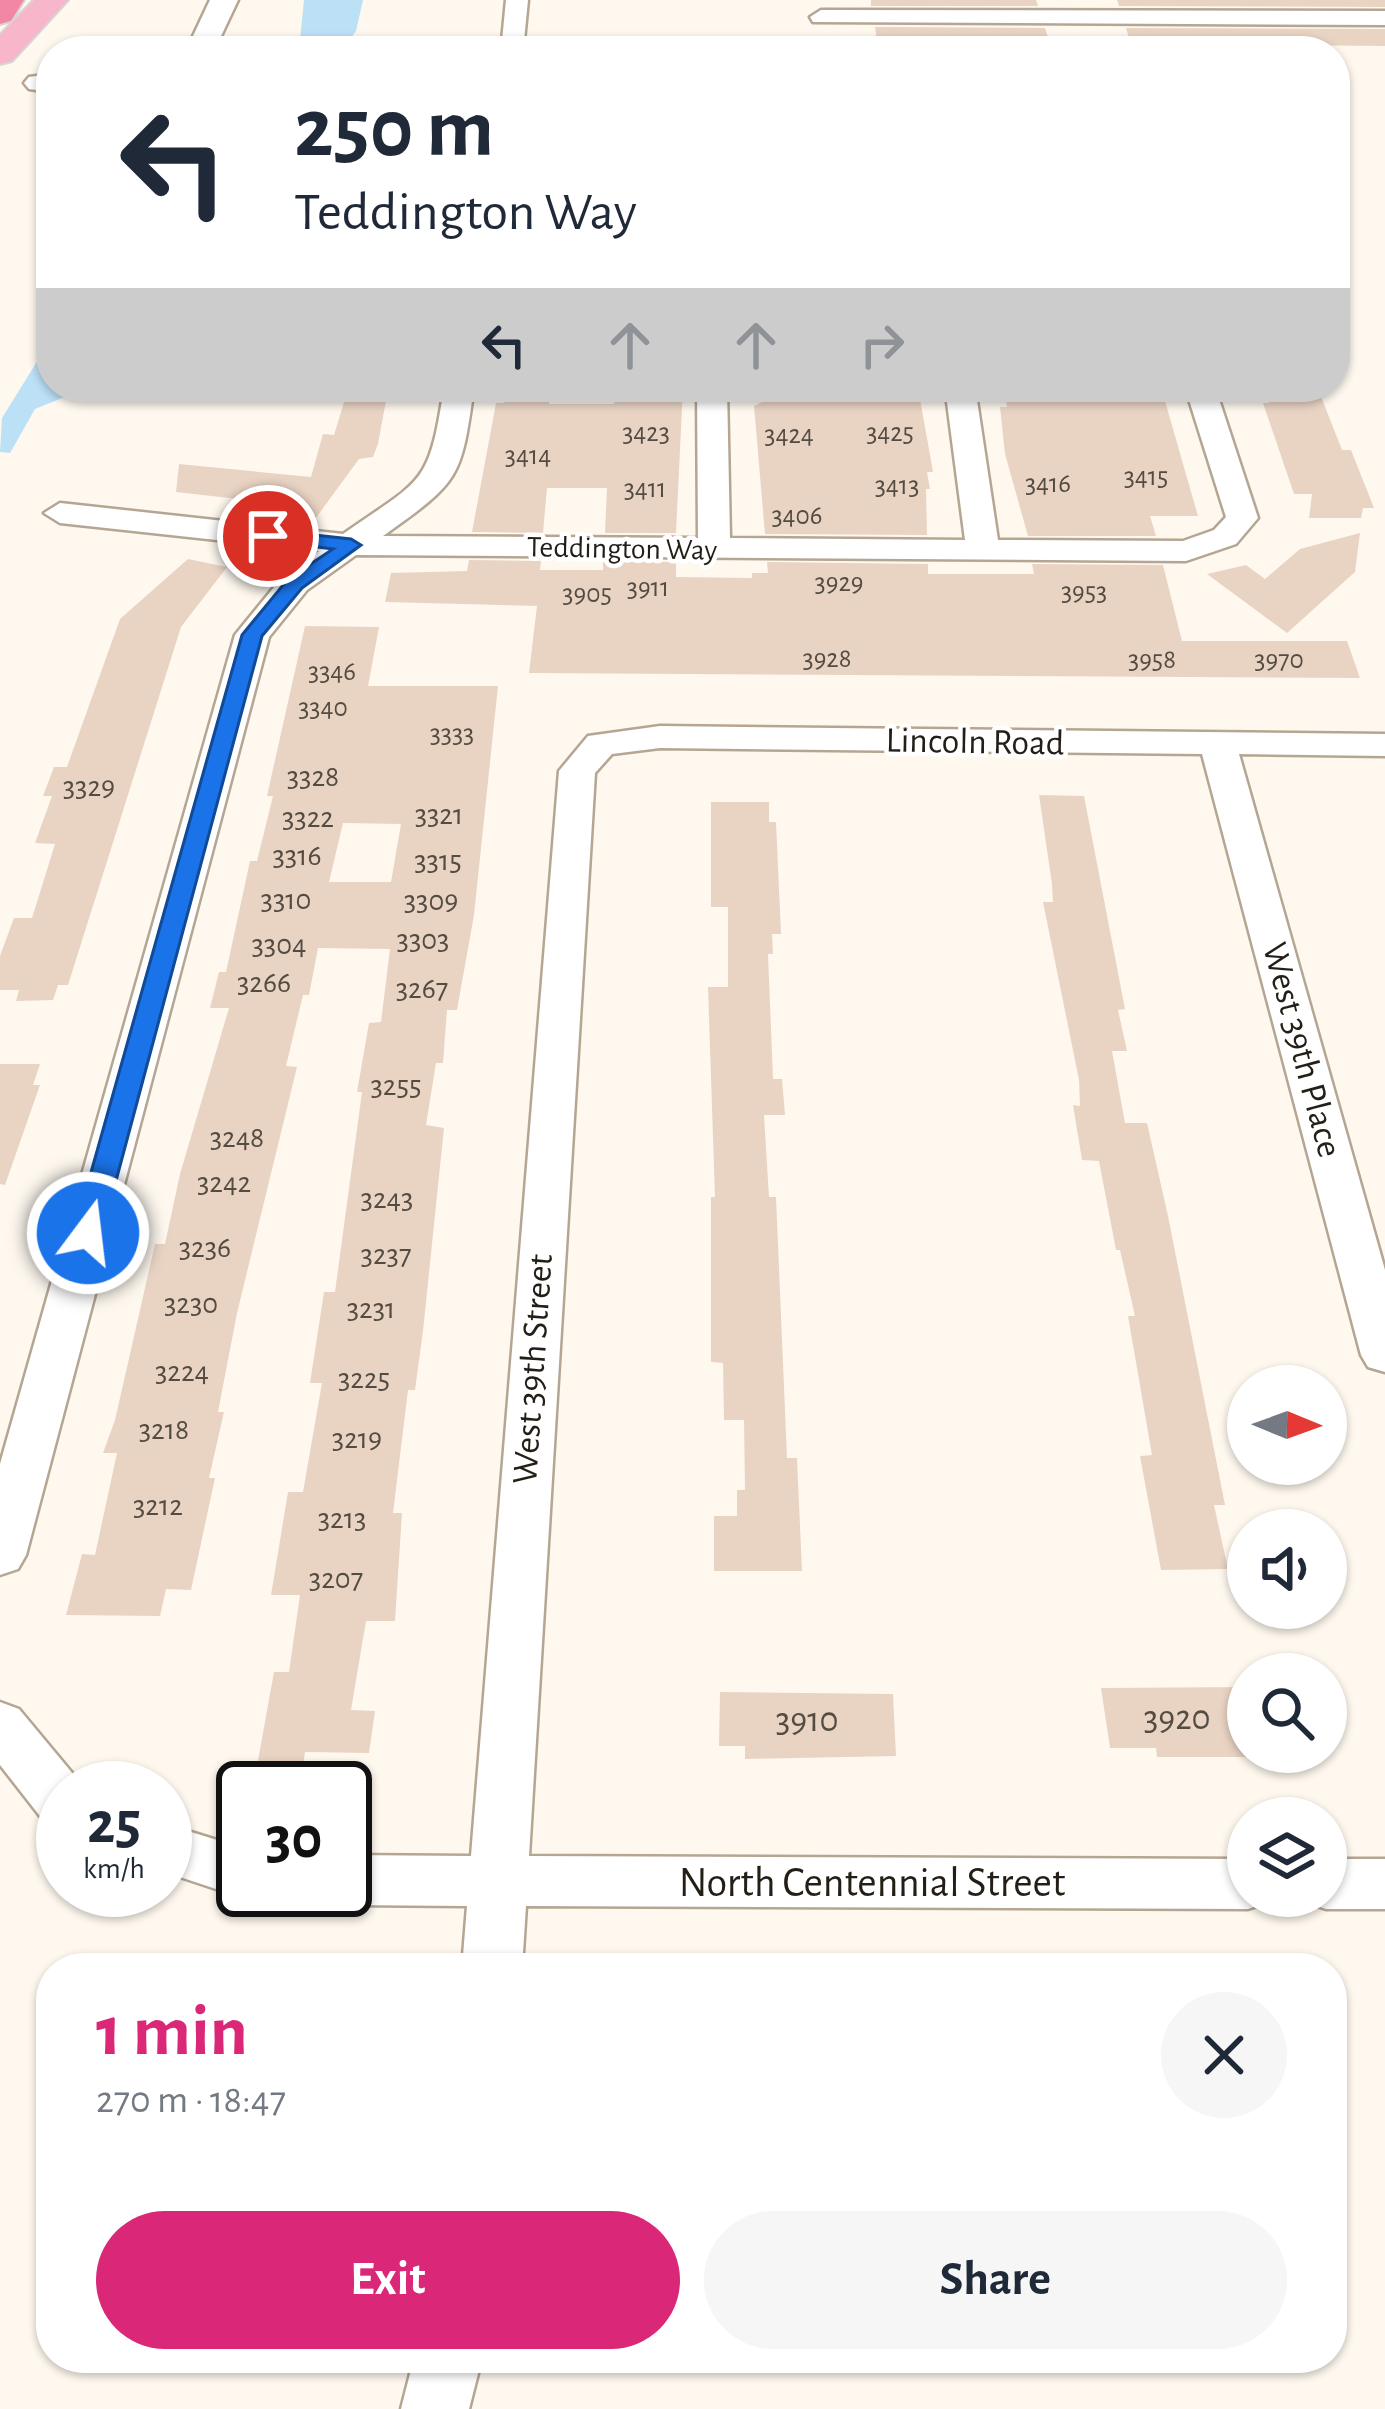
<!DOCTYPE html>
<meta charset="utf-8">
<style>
:root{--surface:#fff;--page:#f6f6f7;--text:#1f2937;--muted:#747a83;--accent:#db2777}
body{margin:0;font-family:"Alegreya Sans",sans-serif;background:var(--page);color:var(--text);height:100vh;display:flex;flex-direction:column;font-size:45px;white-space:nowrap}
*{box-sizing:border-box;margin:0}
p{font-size:39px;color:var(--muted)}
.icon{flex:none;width:66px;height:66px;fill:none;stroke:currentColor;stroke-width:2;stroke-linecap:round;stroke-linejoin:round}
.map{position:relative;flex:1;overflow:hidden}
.sheet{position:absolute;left:36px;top:1953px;width:1311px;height:420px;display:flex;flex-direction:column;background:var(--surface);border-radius:48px;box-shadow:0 3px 9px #0004}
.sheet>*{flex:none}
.hud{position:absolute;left:36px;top:36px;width:1314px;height:366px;border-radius:48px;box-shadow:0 3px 9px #0004;background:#fff;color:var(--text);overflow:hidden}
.needle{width:78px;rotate:91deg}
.fabs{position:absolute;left:1227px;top:1365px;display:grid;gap:24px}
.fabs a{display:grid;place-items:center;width:120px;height:120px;border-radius:50%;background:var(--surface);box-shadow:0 3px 9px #0004;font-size:60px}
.speed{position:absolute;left:36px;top:1761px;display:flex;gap:24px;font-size:60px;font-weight:700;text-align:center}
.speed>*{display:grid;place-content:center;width:156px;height:156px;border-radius:50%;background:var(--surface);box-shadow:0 3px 9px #0004;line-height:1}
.speed small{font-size:30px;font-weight:400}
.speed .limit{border:6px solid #111;border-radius:18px;background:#fff;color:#111}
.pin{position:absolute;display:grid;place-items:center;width:102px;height:102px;color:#fff;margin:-51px;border:6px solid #fff;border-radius:50%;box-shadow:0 3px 12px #0007}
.me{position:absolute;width:132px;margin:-66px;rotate:15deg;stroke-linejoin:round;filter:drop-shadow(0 0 9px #0008)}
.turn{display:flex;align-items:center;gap:42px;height:252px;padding:0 60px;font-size:54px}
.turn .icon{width:156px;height:156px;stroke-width:2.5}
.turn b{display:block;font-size:84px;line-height:102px}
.lanes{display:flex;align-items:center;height:114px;padding:0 60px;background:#0003;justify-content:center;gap:60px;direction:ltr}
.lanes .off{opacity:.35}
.round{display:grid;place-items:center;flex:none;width:126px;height:126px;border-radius:63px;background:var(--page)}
.summary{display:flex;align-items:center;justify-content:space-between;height:204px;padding:0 60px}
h1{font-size:72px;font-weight:700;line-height:90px;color:var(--accent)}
.action{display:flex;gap:24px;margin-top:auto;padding:24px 60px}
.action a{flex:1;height:138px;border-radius:72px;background:var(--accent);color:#fff;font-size:48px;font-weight:700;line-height:138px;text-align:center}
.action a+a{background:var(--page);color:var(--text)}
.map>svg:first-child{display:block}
.water{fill:#bce0f6}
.building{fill:#e9d4c4;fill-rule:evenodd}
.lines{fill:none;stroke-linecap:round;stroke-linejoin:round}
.minor-casing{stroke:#b5a693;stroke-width:5}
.tertiary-casing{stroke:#b5a693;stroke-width:5}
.primary-casing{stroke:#d7d6d5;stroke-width:4}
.motorway-casing{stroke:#d7d6d5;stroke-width:4}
.minor{fill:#fff;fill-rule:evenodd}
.tertiary{fill:#fff;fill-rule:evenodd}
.primary{fill:#f7b6c9;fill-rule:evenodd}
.motorway{fill:#f286a5;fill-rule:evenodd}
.route{fill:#1a73e8;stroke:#114b97;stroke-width:3}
.labels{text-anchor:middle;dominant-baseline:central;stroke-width:9;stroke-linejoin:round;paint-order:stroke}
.far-number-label{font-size:27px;fill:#544c42}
.far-street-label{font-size:30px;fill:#231e16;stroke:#fff}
.number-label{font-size:30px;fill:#544c42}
.street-label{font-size:36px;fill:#231e16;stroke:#fff}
.near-number-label{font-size:36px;fill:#544c42}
.near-street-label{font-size:42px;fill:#231e16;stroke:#fff}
</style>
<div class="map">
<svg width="1385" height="2409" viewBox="0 0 1385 2409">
<rect width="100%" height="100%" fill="#fef8ef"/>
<g class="water">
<polygon points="304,0 363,0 356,31 344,47 303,47 300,39"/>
<polygon points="51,339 51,387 89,387 35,409 10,453 0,452 2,418"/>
</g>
<g class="building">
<polygon points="871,0 1036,0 1038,6 871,6"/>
<polygon points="1117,0 1385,0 1385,7 1119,6"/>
<polygon points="875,27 1045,28 1050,44 909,44 909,49 878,48"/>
<polygon points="1126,28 1385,29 1385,46 1131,44"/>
<polygon points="508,387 543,387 541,397 549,396 549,404 614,404 616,387 683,387 676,533 605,533 607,488 547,488 543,533 472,532 496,403 504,403"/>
<polygon points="768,387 911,387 912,399 920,399 933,472 927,472 930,489 926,489 927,535 765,534 754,406 768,399"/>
<polygon points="1005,387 1036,387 1037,391 1161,387 1198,516 1150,516 1156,536 1028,536 1005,454 1000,407 1007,407"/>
<polygon points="1264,387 1303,387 1305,394 1320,394 1342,450 1351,450 1374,508 1363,508 1361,518 1309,518 1312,494 1294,494 1263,403 1269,403"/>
<polygon points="348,389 388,390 378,444 373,457 359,459 310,526 298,525 305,501 302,506 176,492 179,464 311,477 323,434 334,435"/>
<polygon points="1360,533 1355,572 1287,633 1207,574 1246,565 1265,579 1300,549"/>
<polygon points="188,559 227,567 181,627 68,985 58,985 53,1000 16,1001 19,990 0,990 0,956 14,918 32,918 55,844 35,843 52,796 43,796 54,767 67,767 120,619"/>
<polygon points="469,560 541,561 540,570 603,570 603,561 676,562 676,577 752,578 752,573 768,573 767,562 928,564 928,574 1034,574 1032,564 1163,565 1182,641 1347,641 1360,678 529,673 537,606 385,602 391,573 467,571"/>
<path d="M305,626L379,627L368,686H498L474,915L457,1010H447L443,1063H436L426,1125L444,1128L423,1331L415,1390H408L393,1513H402L395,1621H366L351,1710L375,1711L369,1753L305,1752L303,1767L257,1766L274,1672H289L300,1595H271L288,1492H303L322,1383H310L324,1292H335L362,1092H357L369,1023L381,1022L390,949L318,948L309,995H303L286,1066L297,1067L237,1313L218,1412H224L209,1478H215L191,1590L166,1589L160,1616L66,1615L82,1554L95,1555L117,1453H103L115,1420L155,1244H165L180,1174L229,1008H210L219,972H226L250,861H257L273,796H267ZM343,823L401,824L391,882H329Z"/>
<polygon points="1039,795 1084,796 1125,1009 1118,1010 1127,1051 1112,1051 1125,1123 1147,1123 1168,1216 1225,1505 1214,1505 1228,1569 1161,1570 1140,1456 1152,1455 1128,1316 1135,1316 1120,1250 1116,1250 1099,1161 1082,1160 1073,1105 1080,1106 1079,1080 1043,902 1053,902 1052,884"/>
<polygon points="711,802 769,802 769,822 776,822 781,934 772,934 773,954 768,954 773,1079 782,1079 785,1115 764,1115 769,1197 776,1197 787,1458 797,1458 802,1571 714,1571 714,1516 737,1516 737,1490 745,1490 744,1420 724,1420 723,1363 711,1362 711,1197 715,1197 708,987 728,987 728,907 711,907"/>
<polygon points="0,1064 40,1064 33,1085 40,1085 5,1185 0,1184"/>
<polygon points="1248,1687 1248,1757 1157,1757 1156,1748 1110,1748 1101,1688"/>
<polygon points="720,1692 893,1694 896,1756 745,1759 745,1746 719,1746"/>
</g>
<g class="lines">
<defs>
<g id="minor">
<polygon points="506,0 528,0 523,51 501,51"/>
<polygon points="821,10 1385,11 1385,25 813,22 810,17"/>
<path d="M444,387H474C461,480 460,481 383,536L698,538L697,387H727L730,538L965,540L945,387H975L998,540L1183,541L1214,530L1226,517L1185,387H1215L1258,518L1236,544L1186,561L356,555L307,590L269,637L26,1555L18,1569L0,1575V1464L235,635L283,576L319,551L60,523L44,513L60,503L343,534C423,478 429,487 444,387Z"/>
<polygon points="660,726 1385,734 1385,756 1239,754 1385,1270 1385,1372 1368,1367 1361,1355 1202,754 660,748 612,754 595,773 529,1856 1248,1859 1248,1896 1271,1896 1269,1902 1248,1909 526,1906 522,1968 462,1968 467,1906 345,1905 324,1898 321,1890 345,1890 345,1855 471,1856 559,771 588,736"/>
<polygon points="0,1702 19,1709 83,1786 63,1788 63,1827 43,1820 0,1765"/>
<polygon points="165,1824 243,1848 243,1890 263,1891 243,1898 165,1872"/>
<polygon points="1326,1859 1385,1859 1385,1909 1326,1909 1305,1902 1303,1896 1326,1896"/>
<polygon points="414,2358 482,2358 469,2409 401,2409"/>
</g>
<g id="tertiary">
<polygon points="210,0 238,0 214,51 186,51"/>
<polygon points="51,74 51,92 29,89 24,83 29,77"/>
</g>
<polygon id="primary" points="34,0 68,0 12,61 0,64 0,35"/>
<polygon id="motorway" points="0,0 24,0 11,21 0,24"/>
</defs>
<use href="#minor" class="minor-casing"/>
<use href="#tertiary" class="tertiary-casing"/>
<use href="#primary" class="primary-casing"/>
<use href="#motorway" class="motorway-casing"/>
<use href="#minor" class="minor"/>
<use href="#tertiary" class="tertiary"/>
<use href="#primary" class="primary"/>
<use href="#motorway" class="motorway"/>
</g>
<polygon class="route" points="268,530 351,539 361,545 302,588 262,636 102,1233 88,1243 74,1233 242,635 288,579 333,549 261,540 261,532"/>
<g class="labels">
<g class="far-number-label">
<text x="646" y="432">3423</text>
<text x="890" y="432">3425</text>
<text x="789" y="434">3424</text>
<text x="528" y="455">3414</text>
<text x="1146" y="476">3415</text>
<text x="1048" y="483">3416</text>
<text x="897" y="485">3413</text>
<text x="645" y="488">3411</text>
<text x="797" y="515">3406</text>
<text x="839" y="582">3929</text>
<text x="648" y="587">3911</text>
<text x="1084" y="591">3953</text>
<text x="587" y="593">3905</text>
<text x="827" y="658">3928</text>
<text x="1152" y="659">3958</text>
<text x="1279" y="659">3970</text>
<text x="332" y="671">3346</text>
<text x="323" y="707">3340</text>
<text x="452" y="733">3333</text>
</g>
<g class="far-street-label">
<text transform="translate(622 549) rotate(1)">Teddington Way</text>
</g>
<g class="number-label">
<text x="313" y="777">3328</text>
<text x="89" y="787">3329</text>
<text x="439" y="815">3321</text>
<text x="308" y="818">3322</text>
<text x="297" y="856">3316</text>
<text x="438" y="861">3315</text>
<text x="286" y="900">3310</text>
<text x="431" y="901">3309</text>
<text x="423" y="940">3303</text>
<text x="279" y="945">3304</text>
<text x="264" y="983">3266</text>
<text x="422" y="989">3267</text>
<text x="396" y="1086">3255</text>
<text x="237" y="1138">3248</text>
<text x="224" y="1183">3242</text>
<text x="387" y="1199">3243</text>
<text x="205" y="1248">3236</text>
<text x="386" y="1255">3237</text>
<text x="191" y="1304">3230</text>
<text x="371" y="1309">3231</text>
<text x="182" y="1372">3224</text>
<text x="364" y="1379">3225</text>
<text x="164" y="1430">3218</text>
<text x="357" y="1439">3219</text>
<text x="158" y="1506">3212</text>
<text x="342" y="1519">3213</text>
<text x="336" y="1579">3207</text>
</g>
<g class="street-label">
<text transform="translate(975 742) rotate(1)">Lincoln Road</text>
<text transform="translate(1302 1050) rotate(75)">West 39th Place</text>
<text transform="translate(533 1369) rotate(-86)">West 39th Street</text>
</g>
<g class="near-number-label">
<text x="1177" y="1718">3920</text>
<text x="807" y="1720">3910</text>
</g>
<g class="near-street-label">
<text x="872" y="1883">North Centennial Street</text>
</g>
</g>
</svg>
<div class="fabs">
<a><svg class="needle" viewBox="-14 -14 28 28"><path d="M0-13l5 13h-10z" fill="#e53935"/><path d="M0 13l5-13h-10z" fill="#747a83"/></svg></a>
<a><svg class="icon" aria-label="sound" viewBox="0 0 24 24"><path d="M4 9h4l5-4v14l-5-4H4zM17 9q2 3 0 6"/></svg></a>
<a><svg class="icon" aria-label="search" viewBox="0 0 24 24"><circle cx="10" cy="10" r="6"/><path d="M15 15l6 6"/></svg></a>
<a><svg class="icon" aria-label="layers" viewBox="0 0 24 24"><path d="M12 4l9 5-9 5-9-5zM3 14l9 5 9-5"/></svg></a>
</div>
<div class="speed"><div>25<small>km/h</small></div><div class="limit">30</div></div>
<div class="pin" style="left:268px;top:536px;background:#d93025"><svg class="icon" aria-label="arrive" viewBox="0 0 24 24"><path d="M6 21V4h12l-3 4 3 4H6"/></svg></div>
<svg class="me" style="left:88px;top:1233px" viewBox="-20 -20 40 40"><circle r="17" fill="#1a73e8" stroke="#fff" stroke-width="3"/><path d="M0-11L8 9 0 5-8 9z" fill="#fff"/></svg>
<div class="hud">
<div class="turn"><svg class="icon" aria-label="left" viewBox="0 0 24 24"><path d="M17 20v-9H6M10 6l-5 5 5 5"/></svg><div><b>250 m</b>Teddington Way</div></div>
<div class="lanes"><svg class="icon" aria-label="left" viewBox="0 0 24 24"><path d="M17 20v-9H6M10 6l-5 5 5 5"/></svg><svg class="icon off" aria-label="ahead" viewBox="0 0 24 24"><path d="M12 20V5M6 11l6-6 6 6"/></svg><svg class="icon off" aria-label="ahead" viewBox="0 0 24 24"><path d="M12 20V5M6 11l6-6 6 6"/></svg><svg class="icon off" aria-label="right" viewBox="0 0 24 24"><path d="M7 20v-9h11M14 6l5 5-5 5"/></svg></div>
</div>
<section class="sheet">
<div class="summary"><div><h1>1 min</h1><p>270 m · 18:47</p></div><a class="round"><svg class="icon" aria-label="close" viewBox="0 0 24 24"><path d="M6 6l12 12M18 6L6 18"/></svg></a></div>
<div class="action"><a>Exit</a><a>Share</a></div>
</section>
</div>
